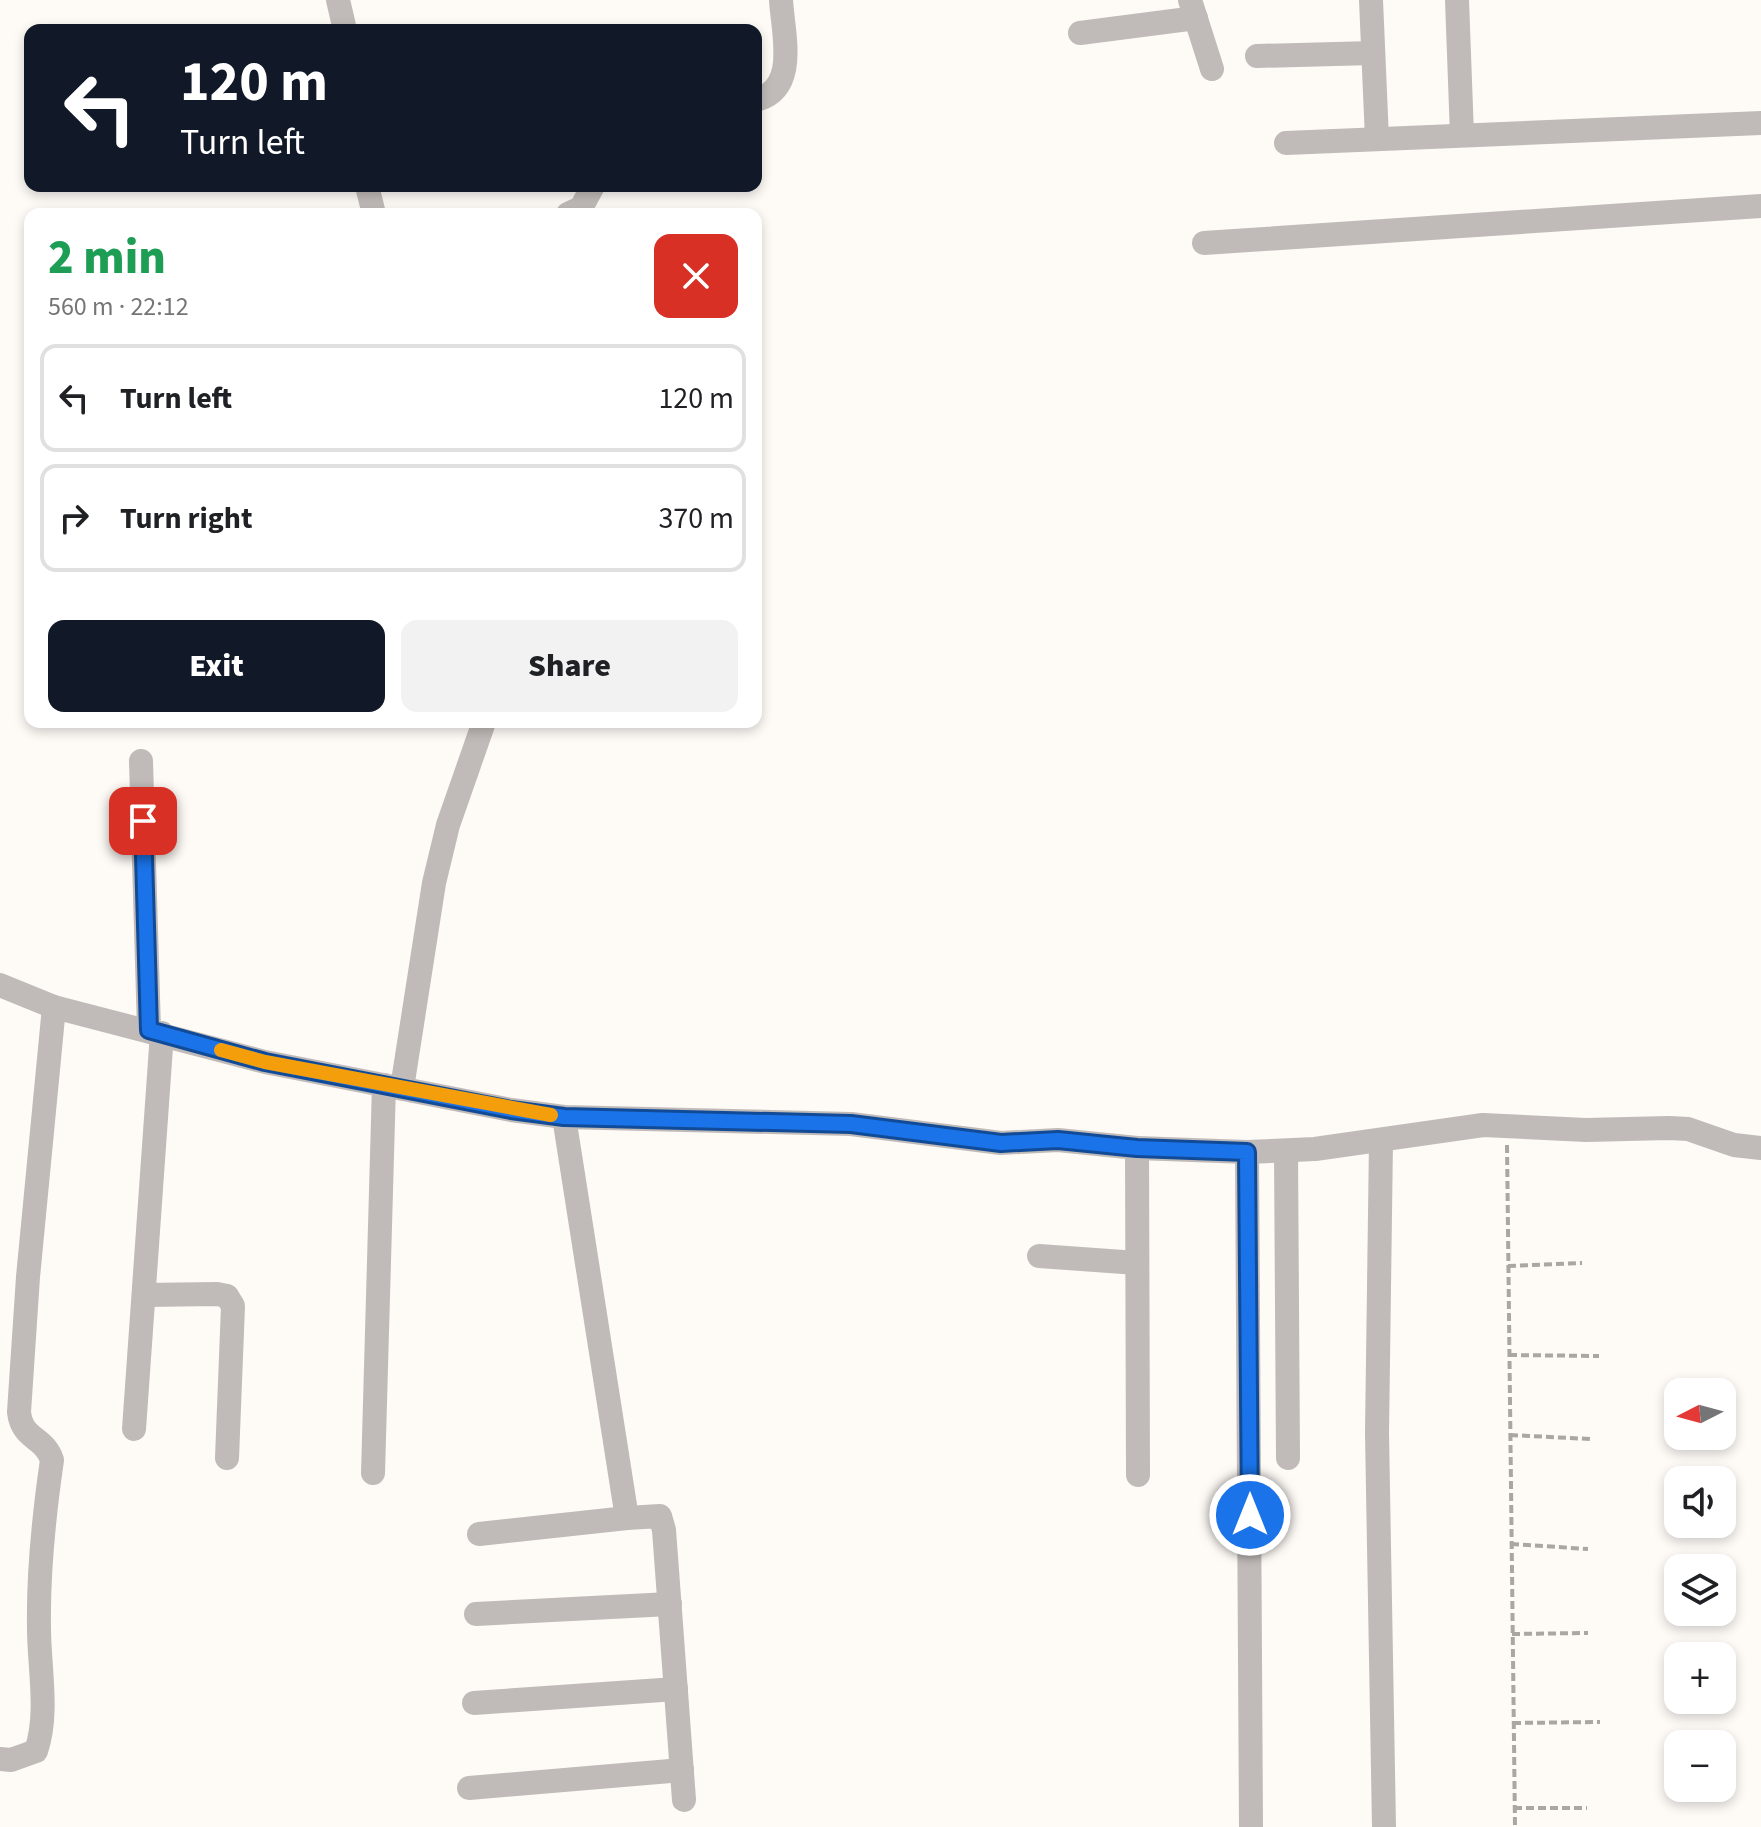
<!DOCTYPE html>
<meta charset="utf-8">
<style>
:root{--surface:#fff;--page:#f2f2f2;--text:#202124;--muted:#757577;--line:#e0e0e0;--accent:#111827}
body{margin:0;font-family:"Source Sans 3",sans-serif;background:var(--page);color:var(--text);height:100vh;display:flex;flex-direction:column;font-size:30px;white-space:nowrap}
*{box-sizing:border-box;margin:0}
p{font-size:26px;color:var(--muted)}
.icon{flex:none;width:44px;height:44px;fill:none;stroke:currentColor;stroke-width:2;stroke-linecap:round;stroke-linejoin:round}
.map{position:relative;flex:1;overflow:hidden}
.drawer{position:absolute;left:24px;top:208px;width:738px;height:520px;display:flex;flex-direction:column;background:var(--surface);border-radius:16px;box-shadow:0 4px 12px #0003}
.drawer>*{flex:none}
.top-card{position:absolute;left:24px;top:24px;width:738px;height:168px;border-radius:16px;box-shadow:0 4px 12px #0003;background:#111827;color:#fff;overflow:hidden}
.needle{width:52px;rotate:264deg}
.tools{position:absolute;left:1664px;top:1378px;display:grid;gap:16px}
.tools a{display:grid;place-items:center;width:72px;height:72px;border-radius:16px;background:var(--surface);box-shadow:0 4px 12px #0003;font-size:40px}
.pin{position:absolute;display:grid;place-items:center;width:68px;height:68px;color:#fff;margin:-34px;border-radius:16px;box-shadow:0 4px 12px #0006}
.me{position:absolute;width:88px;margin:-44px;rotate:0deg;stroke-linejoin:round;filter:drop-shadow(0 0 6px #0008)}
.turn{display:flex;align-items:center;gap:28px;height:168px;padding:0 24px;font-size:36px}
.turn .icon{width:104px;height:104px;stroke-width:2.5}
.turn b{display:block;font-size:56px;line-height:68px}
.round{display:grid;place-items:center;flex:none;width:84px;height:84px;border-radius:16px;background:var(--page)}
.overview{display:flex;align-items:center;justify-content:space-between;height:136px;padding:0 24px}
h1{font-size:48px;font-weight:800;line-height:60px;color:#1e9e55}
.button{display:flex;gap:16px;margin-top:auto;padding:16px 24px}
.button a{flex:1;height:92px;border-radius:16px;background:var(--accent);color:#fff;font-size:32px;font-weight:800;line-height:92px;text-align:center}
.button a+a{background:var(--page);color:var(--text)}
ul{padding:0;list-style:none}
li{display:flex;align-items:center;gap:24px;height:108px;margin:0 16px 12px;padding:0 8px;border:4px solid var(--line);border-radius:16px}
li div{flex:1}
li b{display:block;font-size:30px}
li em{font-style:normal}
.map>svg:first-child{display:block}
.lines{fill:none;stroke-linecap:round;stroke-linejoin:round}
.path{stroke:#aaa6a2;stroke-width:4;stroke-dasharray:8 4;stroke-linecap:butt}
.minor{stroke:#c0bab8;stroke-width:24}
.route-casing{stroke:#114b97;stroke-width:20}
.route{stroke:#1a73e8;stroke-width:14}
.slow{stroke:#f59e0b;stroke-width:14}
</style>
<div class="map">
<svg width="1761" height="1827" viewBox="0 0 1761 1827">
<rect width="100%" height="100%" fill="#fefaf6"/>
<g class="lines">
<g class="path">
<polyline points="1507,1145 1515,1827"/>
<polyline points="1508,1266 1582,1263"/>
<polyline points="1509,1355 1599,1356"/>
<polyline points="1510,1435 1590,1439"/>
<polyline points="1511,1544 1588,1549"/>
<polyline points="1512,1634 1588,1633"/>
<polyline points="1513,1723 1600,1722"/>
<polyline points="1514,1808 1587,1808"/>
</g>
<g class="minor">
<polyline points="338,0 345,30"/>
<polyline points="1190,0 1212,69"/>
<polyline points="1371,0 1377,139"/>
<polyline points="1457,0 1462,135"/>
<polyline points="1080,33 1196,18"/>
<polyline points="1257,56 1373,53"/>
<path d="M756,100C799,89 783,34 781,0"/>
<polyline points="1286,143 1761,123"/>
<polyline points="367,186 374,214"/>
<polyline points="568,214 581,208 593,186"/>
<polyline points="1204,243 1761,206"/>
<polyline points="141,761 149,1030"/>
<polyline points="0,985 54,1007 265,1062 511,1110 564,1117 851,1124 1001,1143 1058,1140 1137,1148 1247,1152 1315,1149 1483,1125 1586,1130 1669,1128 1688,1129 1734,1145 1761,1148"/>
<polyline points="402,1088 434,883 448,825 484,722"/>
<polyline points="564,1117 627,1518 660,1516 664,1530 684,1800"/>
<polyline points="1381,1141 1377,1433 1384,1827"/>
<polyline points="1137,1148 1138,1475"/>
<polyline points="1286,1151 1288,1458"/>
<polyline points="1247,1152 1251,1827"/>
<polyline points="1039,1256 1137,1263"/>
<polyline points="144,1295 217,1294 227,1296 233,1306 227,1458"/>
<polyline points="134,1429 162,1033"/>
<polyline points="373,1473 384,1085"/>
<polyline points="479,1534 627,1518"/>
<polyline points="476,1614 670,1604"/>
<polyline points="474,1703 676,1689"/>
<path d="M0,1759L11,1760L36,1751C49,1714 39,1667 39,1628C38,1572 44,1515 52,1460C44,1436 22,1440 19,1412L28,1277L54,1007"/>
<polyline points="469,1788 682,1770"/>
</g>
</g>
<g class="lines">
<defs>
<polyline id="route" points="143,821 149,1030 265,1062 511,1110 564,1117 851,1124 1001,1143 1058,1140 1137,1148 1247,1152 1250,1515"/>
</defs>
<use href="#route" class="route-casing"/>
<use href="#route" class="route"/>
<polyline class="slow" points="221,1050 265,1062 551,1115"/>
</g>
</svg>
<div class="tools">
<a><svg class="needle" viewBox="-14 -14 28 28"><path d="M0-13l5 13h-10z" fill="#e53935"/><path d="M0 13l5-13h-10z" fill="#757577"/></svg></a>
<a><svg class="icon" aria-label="sound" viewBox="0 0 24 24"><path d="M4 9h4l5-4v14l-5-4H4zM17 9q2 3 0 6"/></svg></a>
<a><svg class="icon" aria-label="layers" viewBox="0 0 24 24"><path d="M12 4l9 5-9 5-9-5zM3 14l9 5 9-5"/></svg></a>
<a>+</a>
<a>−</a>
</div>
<div class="pin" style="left:143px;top:821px;background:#d93025"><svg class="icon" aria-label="arrive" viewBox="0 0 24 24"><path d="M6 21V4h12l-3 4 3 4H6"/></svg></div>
<svg class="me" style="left:1250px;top:1515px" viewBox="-20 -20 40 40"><circle r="17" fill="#1a73e8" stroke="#fff" stroke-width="3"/><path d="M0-11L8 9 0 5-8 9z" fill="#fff"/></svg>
<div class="top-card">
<div class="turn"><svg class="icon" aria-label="left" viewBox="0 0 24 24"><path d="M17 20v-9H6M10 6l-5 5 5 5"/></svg><div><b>120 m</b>Turn left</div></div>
</div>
<section class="drawer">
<div class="overview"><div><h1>2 min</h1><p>560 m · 22:12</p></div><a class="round" style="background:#d93025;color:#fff"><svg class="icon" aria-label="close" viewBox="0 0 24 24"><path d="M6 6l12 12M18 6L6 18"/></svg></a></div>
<ul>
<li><svg class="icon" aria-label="left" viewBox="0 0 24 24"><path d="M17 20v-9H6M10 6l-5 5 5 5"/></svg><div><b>Turn left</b></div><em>120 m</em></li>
<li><svg class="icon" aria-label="right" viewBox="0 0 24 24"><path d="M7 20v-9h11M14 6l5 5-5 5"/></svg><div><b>Turn right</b></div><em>370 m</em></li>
</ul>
<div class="button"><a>Exit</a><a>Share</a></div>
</section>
</div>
